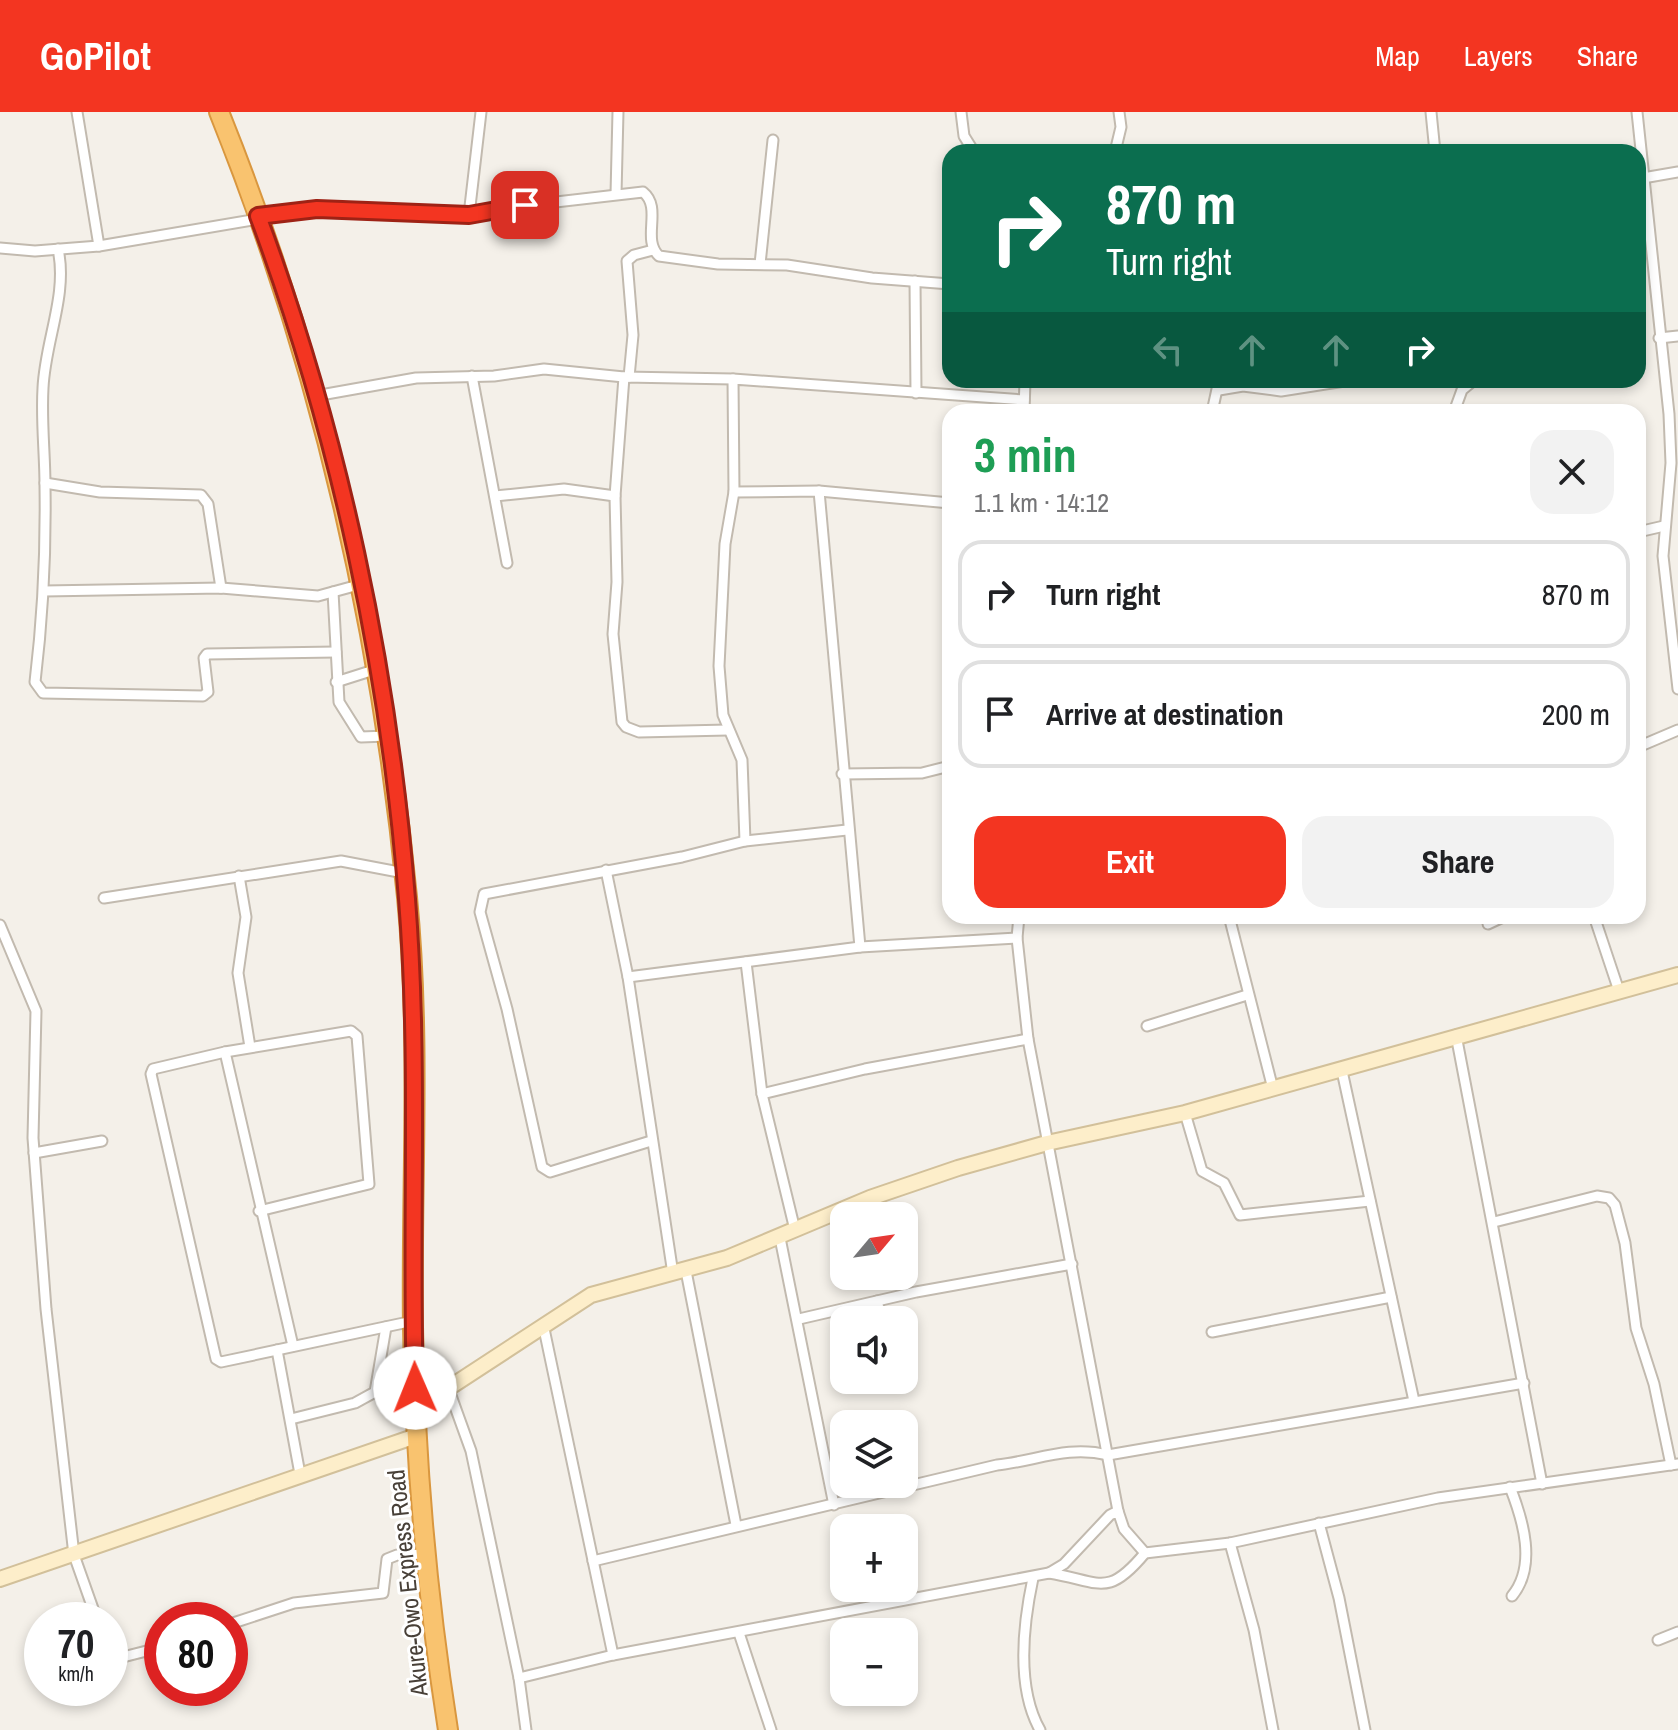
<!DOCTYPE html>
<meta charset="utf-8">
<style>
:root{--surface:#fff;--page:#f2f2f2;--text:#202124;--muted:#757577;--line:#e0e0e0;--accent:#f33521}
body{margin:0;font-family:"Archivo Narrow",sans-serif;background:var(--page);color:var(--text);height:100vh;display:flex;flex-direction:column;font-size:30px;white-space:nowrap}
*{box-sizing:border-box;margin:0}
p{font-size:26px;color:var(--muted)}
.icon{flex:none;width:44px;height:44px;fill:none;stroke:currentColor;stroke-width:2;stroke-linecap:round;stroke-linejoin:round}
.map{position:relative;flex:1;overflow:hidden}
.drawer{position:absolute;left:942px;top:292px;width:704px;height:520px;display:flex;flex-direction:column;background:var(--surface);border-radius:24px;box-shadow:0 4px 12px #0003}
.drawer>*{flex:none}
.top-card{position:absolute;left:942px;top:32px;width:704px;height:244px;border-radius:24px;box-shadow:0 4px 12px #0003;background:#0b6e4f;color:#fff;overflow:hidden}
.needle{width:52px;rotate:61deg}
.buttons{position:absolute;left:830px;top:1090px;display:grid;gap:16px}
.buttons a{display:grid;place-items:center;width:88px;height:88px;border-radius:16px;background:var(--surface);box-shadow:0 4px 12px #0003;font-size:40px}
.speed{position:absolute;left:24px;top:1490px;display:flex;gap:16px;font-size:40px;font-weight:700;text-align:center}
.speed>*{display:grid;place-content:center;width:104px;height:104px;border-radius:50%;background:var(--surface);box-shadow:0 4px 12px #0003;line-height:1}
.speed small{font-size:20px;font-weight:400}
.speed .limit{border:12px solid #d22;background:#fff;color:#111}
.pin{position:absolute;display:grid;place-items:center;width:68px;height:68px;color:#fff;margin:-34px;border-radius:16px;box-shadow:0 4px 12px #0006}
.me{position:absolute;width:88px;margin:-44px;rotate:359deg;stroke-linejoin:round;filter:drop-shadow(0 0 6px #0008)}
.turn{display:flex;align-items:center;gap:28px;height:168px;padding:0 32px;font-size:36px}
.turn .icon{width:104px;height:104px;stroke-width:2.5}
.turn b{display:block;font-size:56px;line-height:68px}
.lanes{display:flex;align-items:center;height:76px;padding:0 32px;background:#0003;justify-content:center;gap:40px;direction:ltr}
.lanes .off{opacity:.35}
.round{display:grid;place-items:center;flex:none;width:84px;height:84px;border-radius:24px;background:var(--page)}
.head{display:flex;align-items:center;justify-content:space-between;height:136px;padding:0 32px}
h1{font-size:48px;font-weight:800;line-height:60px;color:#1e9e55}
.primary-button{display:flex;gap:16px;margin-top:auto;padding:16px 32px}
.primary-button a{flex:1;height:92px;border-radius:24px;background:var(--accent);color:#fff;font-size:32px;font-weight:800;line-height:92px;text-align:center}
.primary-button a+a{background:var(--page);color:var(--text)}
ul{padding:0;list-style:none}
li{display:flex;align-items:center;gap:24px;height:108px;margin:0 16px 12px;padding:0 16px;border:4px solid var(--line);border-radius:24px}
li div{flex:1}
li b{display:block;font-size:30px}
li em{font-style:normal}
header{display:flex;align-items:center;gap:48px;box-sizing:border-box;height:112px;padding:0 40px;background:var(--accent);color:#fff}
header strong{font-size:38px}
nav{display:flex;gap:44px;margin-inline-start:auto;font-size:28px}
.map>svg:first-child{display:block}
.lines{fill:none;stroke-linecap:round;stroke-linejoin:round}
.street-casing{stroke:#c2baaf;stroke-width:13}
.secondary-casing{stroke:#d2c09a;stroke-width:18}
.highway-casing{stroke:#d9973f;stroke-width:22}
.street{stroke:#fff;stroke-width:9}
.secondary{stroke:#fdeeca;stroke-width:14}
.highway{stroke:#f9c36f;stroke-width:18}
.route-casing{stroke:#9e2215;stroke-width:20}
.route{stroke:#f33521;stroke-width:14}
.labels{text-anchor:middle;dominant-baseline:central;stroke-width:6;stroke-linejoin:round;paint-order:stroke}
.street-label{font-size:24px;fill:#484038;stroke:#fff}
</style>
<header>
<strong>GoPilot</strong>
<nav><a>Map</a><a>Layers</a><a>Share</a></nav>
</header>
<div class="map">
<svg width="1678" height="1618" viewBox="0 0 1678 1618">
<rect width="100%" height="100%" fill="#f4f0e9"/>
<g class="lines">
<defs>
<g id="street">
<polyline points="77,0 99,134"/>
<polyline points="961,0 964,24 974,40"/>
<polyline points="1431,0 1435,40"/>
<polyline points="1637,0 1669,302 1671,351 1663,444 1678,577"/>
<polyline points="1115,40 1121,15 1119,0"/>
<polyline points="1643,66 1678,60"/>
<polyline points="616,82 618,0"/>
<polyline points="469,103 481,0"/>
<path d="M0,136L35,139L99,134L317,97L469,103L503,96L643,80C663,96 641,127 659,144L718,152L787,153L872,166L950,172"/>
<path d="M58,137C68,183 45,229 43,276C41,309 45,341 45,374C46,440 43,504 35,570L43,581L203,584L208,580L204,546L207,542L336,540"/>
<polyline points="760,152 773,28"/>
<polyline points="915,169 916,281"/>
<polyline points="1659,226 1678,224"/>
<polyline points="472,264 507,451"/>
<polyline points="629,265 633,223 627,149 634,143 653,138"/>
<polyline points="1219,278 1243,274 1281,279 1351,268"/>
<polyline points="315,284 416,266 494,264 544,257 624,265"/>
<polyline points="1024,300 1025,268"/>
<polyline points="1212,300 1219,268"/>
<polyline points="1454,300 1462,278 1474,268"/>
<polyline points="45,371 100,380 201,383 208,392 221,476"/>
<polyline points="819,379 860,835"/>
<polyline points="734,380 819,379 950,391"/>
<polyline points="495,384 564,377 615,384"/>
<polyline points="1638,420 1664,414"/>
<polyline points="44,479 221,476 318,484 362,472"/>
<polyline points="333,480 339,590 361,625 387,624"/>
<polyline points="336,570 377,557"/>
<polyline points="728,618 639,620 626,615 622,610 613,522 617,470 615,384 624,265 733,267"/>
<polyline points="1638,635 1678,618"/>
<polyline points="842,662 922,661 950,654"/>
<polyline points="745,729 742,648 723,603 719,554 725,432 734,380 733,267 1024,288"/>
<polyline points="606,758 628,865 673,1162"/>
<polyline points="239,764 246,805 238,861 250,935"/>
<polyline points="104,786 341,749 404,761"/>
<polyline points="1019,804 1017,826 1028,927 1118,1399"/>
<polyline points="1229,804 1273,977"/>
<polyline points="1594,804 1619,879"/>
<polyline points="1488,812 1505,804"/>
<polyline points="0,813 36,899 33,1026 46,1197 74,1443 97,1508"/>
<polyline points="746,850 762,982 795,1118"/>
<polyline points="628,865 860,835 1017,826"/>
<polyline points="1147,914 1247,883"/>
<polyline points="1456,923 1542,1372"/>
<polyline points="225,940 293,1234"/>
<polyline points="1342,959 1414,1289"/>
<polyline points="762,982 865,957 1028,927"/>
<polyline points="1185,1001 1202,1059 1224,1071 1240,1103 1370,1089"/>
<polyline points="651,1029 550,1060 542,1055 507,897 480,800 484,782 682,745 745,729 847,718"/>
<polyline points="34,1041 102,1029"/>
<polyline points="259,1099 369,1072 357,924 351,919 225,940 153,957 151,962 216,1247 221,1250 413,1209"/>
<polyline points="1494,1110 1597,1084 1609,1086 1615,1093 1625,1131 1636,1216 1654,1272 1671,1353"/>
<polyline points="780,1126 834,1393"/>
<polyline points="686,1159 736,1413"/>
<polyline points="877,1189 882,1208"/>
<polyline points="799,1207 916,1180 1072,1152"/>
<polyline points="543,1212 613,1543"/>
<polyline points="1212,1220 1391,1185"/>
<polyline points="277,1238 300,1362"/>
<polyline points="896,1268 896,1269"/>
<polyline points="449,1278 471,1339 519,1566 526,1618"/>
<polyline points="291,1307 355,1291 375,1280 386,1215"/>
<path d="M1510,1375C1523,1408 1537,1454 1512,1484"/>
<path d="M1118,1399L1124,1417L1145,1441C1107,1487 1100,1469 1049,1461L1064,1452L1110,1403Z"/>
<polyline points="1319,1411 1339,1486 1365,1618"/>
<polyline points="1230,1431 1254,1518 1273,1618"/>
<polyline points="1145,1441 1230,1431 1438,1386 1678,1352"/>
<path d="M593,1449L997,1353C1036,1349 1067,1333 1108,1343L1524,1271"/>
<path d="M1033,1466C1023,1513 1016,1575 1040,1618"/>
<polyline points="230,1512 294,1491 383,1481 387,1447 397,1443 425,1442"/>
<polyline points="739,1521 771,1618"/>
<polyline points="1658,1528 1678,1520"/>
<polyline points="110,1538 123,1545 162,1535"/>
<polyline points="519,1566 613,1543 1049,1461"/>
</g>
<g id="secondary">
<polyline points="415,1298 591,1183 727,1146 870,1086 958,1056 1047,1031 1185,1001 1678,863"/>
<polyline points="0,1467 416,1324"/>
</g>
<path id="highway" d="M219,0C320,251 381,516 407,785C421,928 411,1072 413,1215C415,1350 427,1484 448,1618"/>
</defs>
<use href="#street" class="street-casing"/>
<use href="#secondary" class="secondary-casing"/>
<use href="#highway" class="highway-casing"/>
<use href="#street" class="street"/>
<use href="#secondary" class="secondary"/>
<use href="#highway" class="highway"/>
</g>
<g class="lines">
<defs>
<path id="route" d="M415,1276C410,1113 420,950 407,787C389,557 339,321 258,104L317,97L469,103L525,93"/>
</defs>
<use href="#route" class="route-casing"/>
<use href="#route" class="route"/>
</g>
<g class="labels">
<g class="street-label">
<text transform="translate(407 1471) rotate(-96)">Akure-Owo Express Road</text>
</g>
</g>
</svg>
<div class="buttons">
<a><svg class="needle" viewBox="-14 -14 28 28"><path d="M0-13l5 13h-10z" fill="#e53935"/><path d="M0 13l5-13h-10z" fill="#757577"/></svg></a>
<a><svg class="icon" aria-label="sound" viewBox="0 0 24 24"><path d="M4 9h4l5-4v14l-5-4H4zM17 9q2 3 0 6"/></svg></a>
<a><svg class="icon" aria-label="layers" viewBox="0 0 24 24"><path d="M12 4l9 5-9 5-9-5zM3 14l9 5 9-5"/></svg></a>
<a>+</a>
<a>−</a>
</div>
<div class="speed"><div>70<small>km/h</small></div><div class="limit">80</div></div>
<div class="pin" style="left:525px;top:93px;background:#d93025"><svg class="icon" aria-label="arrive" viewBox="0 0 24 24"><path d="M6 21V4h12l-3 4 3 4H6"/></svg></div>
<svg class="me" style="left:415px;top:1276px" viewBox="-20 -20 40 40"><circle r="19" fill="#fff"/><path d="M0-13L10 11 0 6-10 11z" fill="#f33521"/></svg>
<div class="top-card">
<div class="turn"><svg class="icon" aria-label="right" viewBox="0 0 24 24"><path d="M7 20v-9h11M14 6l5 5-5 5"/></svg><div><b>870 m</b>Turn right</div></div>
<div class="lanes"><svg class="icon off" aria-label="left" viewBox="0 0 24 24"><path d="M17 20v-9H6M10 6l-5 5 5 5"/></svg><svg class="icon off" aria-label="ahead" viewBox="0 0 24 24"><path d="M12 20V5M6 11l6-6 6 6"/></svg><svg class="icon off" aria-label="ahead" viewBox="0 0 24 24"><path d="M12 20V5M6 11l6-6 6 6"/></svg><svg class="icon" aria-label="right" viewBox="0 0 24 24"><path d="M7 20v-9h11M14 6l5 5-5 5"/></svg></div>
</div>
<section class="drawer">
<div class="head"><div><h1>3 min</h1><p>1.1 km · 14:12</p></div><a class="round"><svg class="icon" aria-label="close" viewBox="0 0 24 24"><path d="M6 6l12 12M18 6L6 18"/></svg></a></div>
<ul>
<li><svg class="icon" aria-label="right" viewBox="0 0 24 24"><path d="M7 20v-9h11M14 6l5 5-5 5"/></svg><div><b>Turn right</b></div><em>870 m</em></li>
<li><svg class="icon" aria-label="arrive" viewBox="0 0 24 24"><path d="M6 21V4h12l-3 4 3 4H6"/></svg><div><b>Arrive at destination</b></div><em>200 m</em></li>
</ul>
<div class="primary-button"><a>Exit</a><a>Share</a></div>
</section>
</div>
